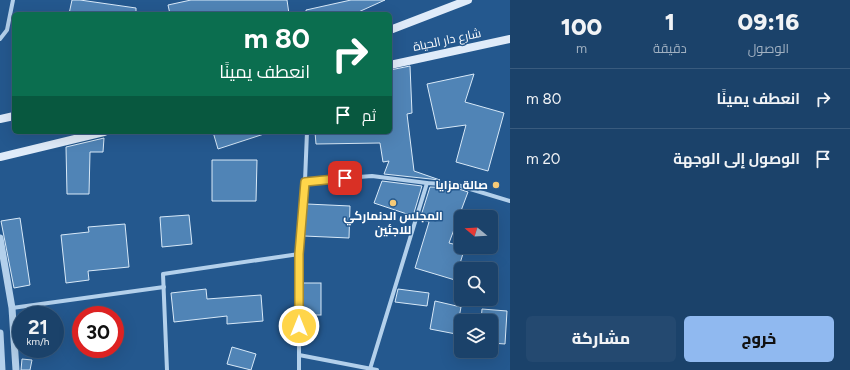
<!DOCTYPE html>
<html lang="ar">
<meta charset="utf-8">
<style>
:root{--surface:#1b426a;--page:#244970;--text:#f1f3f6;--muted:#a0b0c1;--line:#395b7e;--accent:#90b9f0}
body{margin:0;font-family:Figtree,Cairo,sans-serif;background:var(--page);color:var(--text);direction:rtl;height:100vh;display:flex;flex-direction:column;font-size:15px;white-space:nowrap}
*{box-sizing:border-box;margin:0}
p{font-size:13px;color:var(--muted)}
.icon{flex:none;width:22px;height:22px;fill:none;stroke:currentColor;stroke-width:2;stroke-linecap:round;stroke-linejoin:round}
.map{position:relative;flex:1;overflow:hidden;direction:ltr}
.drawer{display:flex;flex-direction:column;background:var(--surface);width:340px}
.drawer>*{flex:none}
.hud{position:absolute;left:12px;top:12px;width:380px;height:122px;border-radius:6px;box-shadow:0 4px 16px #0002,0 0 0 1px var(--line);direction:rtl;background:#0b6e4f;color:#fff;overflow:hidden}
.needle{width:26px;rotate:288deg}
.fabs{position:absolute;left:454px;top:210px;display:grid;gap:8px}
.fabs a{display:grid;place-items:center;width:44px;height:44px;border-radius:6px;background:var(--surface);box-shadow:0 4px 16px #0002,0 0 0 1px var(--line);font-size:20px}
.speed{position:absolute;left:12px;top:306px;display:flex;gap:8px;font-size:20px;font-weight:700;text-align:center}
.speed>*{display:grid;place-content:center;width:52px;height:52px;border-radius:50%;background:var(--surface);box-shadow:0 4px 16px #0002,0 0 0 1px var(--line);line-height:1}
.speed small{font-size:10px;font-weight:400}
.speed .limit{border:6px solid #d22;background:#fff;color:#111}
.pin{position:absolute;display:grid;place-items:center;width:34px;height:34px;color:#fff;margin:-17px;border-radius:8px;box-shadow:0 2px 6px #0006}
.me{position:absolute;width:44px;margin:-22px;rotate:0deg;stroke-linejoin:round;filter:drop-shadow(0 0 3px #0008)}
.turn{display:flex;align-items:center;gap:14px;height:84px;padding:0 16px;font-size:18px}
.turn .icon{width:52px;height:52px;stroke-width:2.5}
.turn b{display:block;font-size:28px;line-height:34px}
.then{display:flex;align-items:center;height:38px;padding:0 16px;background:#0003;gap:8px;font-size:15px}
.eta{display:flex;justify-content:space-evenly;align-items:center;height:68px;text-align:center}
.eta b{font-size:24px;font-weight:800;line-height:28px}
.action{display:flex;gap:8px;margin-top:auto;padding:8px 16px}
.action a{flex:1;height:46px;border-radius:6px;background:var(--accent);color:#111;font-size:16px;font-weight:800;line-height:46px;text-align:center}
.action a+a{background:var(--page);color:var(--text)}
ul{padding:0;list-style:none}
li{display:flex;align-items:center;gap:12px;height:60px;padding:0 16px;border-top:1px solid var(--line)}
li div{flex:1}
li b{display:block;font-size:15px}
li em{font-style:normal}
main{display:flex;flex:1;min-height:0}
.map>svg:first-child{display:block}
.building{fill:#5084b6;stroke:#d8e9f8}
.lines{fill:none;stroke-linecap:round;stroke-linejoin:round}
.minor{stroke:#b3d0eb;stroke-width:4}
.tertiary{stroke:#b3d0eb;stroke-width:7}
.secondary{stroke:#dfebf9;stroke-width:8}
.route-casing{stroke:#a68a30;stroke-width:10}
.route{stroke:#ffd54a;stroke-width:7}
.poi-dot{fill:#f6ca77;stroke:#24588e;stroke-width:1.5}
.labels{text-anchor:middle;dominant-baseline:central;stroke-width:3;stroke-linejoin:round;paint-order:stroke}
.street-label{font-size:12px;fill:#fff;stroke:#24588e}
.poi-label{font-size:12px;font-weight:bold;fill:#fff;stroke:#24588e;text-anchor:end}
</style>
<main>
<section class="drawer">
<div class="eta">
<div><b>09:16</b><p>الوصول</p></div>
<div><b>1</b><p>دقيقة</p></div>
<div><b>100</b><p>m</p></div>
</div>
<ul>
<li><svg class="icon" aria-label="right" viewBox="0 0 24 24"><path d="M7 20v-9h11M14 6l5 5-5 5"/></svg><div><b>انعطف يمينًا</b></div><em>80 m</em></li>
<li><svg class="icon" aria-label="arrive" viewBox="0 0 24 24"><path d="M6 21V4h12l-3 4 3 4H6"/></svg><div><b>الوصول إلى الوجهة</b></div><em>20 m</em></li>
</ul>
<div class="action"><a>خروج</a><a>مشاركة</a></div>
</section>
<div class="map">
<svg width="510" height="370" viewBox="0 0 510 370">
<rect width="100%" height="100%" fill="#24588e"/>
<g class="building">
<polygon points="72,0 80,0 136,8 136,14 69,14"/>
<polygon points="191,0 287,0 289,14 170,14 168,5"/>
<polygon points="351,0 385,0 354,14 306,14 306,10"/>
<polygon points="410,66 412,113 407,114 414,171 440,180 384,174 389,161 383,162 380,143 316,144 315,132 390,132 390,70"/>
<polygon points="474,74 465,102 504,113 488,171 456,162 466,125 437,129 427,84"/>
<polygon points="213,132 264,132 264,134 218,149"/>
<polygon points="104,138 103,152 90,152 89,194 67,194 66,147"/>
<polygon points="212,160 257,160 256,201 212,201"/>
<polygon points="382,181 422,186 413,216 374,203"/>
<polygon points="430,187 456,188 468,192 449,243 465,247 455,280 415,268 429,222 420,219"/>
<polygon points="307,204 350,206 349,238 304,236"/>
<polygon points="189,215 192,244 162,247 160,217"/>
<polygon points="20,218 30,285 14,288 1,221"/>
<polygon points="125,224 129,267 88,271 89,280 66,283 61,235 89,232 88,227"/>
<rect x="302" y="283" width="19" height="32"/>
<polygon points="206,289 207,299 261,295 263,321 227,324 227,316 174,322 171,293"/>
<polygon points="398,289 429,293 427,306 395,302"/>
<polygon points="435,301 461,307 456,334 430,329"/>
<polygon points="482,309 507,311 505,344 491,343 491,321 481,321"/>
<polygon points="232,347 256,354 251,370 227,364"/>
<polygon points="22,359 32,360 30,370 21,370"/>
</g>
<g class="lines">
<g class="minor">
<polyline points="0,39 7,30 13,0"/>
<polyline points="305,181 372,176 427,183 457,185 510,201"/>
<polyline points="12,308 164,287"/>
<polyline points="299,355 377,370"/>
<polyline points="370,369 427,183"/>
<polyline points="167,370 163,274 299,254"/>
<polyline points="299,370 299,254 305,181 307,132"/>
</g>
<g class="tertiary">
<polyline points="0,238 12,308 16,370"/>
<polyline points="0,333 2,370"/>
</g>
<g class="secondary">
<polyline points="390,30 468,0"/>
<polyline points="390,65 510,39"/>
<polyline points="0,119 14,116"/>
<polyline points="0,157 104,132"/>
</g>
</g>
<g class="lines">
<defs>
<polyline id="route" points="299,326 299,254 305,182 345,178"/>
</defs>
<use href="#route" class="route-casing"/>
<use href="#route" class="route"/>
</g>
<g class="poi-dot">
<circle cx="496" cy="185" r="4"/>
<circle cx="393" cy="203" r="4"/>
</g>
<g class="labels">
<g class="street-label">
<text transform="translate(447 40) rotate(-12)">شارع دار الحياة</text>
</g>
<g class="poi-label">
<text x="488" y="185">صالة مزايا</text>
<text x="393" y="216" text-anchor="middle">المجلس الدنماركي<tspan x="393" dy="14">للاجئين</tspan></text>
</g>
</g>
</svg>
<div class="fabs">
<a><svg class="needle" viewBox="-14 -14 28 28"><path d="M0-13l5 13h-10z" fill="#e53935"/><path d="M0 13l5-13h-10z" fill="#a0b0c1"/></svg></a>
<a><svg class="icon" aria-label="search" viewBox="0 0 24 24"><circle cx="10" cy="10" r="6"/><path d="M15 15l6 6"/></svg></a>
<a><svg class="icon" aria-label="layers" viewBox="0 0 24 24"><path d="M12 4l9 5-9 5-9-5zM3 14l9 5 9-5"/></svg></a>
</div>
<div class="speed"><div>21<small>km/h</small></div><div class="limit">30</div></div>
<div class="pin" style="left:345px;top:178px;background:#d93025"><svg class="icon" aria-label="arrive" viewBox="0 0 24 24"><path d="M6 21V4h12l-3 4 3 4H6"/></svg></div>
<svg class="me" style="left:299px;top:326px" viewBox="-20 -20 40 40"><circle r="17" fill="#ffd54a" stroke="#fff" stroke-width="3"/><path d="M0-11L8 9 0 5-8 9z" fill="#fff"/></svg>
<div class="hud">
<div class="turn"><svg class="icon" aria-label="right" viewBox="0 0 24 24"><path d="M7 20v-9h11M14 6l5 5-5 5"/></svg><div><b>80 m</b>انعطف يمينًا</div></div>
<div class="then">ثم<svg class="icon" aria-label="arrive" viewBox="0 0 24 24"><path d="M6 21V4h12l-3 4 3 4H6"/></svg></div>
</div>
</div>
</main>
